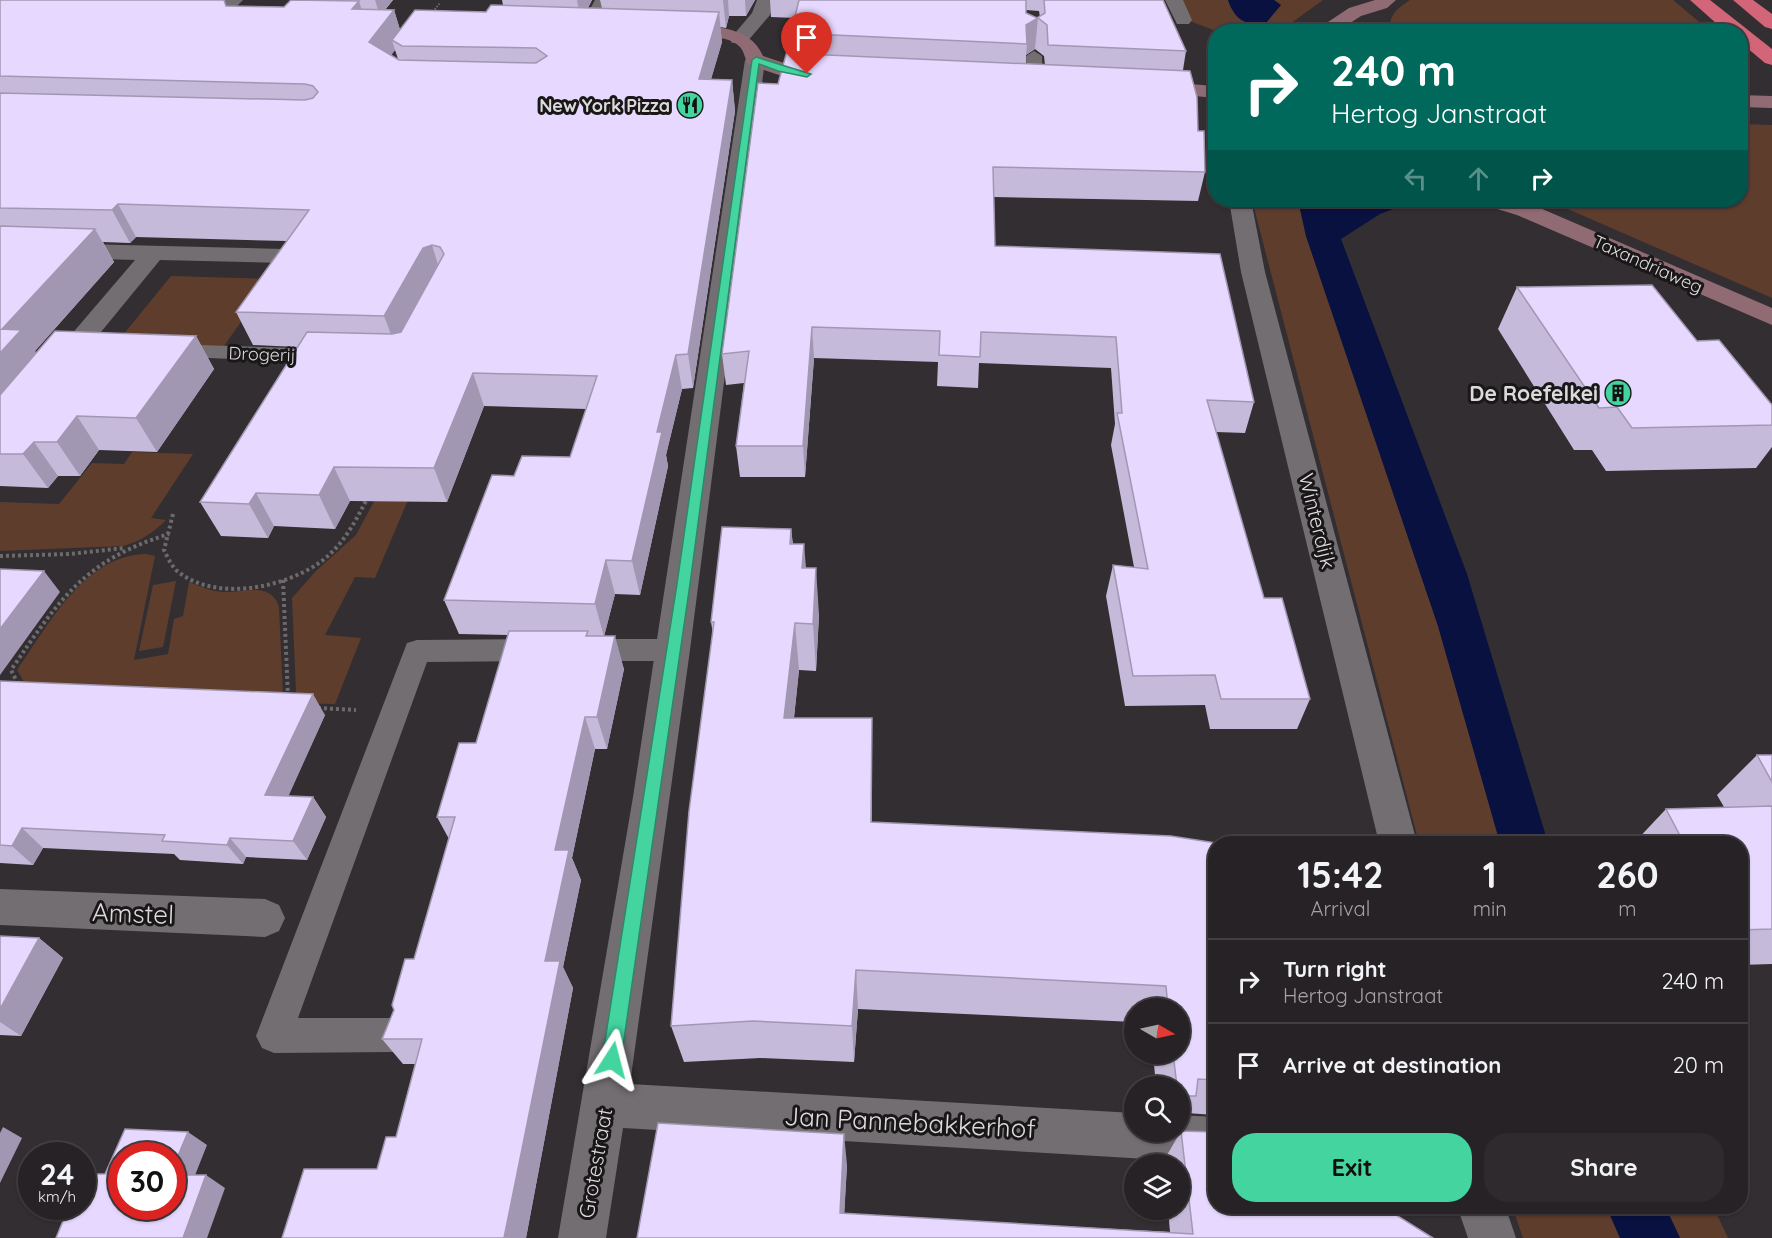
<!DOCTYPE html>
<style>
:root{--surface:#262225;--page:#2e2a2d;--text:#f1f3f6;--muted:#a4a4a7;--line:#423f42;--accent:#43d4a0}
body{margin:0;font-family:Quicksand,sans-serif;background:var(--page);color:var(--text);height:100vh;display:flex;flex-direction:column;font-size:22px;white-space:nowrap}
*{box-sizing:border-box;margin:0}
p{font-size:20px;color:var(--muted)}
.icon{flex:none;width:33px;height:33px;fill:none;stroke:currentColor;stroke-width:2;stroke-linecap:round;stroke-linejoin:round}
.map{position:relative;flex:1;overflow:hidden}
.drawer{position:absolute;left:1208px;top:836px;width:540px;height:378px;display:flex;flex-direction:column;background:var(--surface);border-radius:24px;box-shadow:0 2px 4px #0004,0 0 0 2px var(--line)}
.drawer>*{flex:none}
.guide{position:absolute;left:1208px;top:24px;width:540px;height:183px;border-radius:24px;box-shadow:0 2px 4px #0004,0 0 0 2px var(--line);background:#00695c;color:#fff;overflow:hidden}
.needle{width:39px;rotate:99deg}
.tools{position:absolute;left:1124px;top:998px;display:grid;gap:12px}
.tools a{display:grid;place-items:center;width:66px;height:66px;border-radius:50%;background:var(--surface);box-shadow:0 2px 4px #0004,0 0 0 2px var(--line);font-size:30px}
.speed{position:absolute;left:18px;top:1142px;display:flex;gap:12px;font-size:30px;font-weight:700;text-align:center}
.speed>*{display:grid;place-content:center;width:78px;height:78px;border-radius:50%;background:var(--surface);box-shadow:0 2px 4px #0004,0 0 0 2px var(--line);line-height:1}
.speed small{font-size:15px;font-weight:400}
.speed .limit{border:9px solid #d22;background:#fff;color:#111}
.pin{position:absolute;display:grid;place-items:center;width:51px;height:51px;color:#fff;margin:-62px -26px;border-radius:50% 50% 50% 0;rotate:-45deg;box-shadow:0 0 6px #0007}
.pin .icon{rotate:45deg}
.me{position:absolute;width:66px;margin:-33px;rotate:9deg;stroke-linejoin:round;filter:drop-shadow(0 0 4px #0008)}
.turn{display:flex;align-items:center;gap:21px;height:126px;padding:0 24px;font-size:27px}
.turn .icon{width:78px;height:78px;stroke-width:2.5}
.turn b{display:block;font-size:42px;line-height:51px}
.lanes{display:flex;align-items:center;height:57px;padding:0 24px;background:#0003;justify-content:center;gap:30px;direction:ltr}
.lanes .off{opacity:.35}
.eta{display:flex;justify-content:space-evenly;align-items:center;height:102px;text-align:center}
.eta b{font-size:36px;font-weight:800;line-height:42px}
.button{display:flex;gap:12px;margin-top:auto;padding:12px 24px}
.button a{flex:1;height:69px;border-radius:24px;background:var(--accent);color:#111;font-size:24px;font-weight:800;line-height:69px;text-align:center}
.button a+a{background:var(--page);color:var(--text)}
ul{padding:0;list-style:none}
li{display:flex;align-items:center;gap:18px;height:84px;padding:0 24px;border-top:2px solid var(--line)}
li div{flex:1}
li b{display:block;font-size:22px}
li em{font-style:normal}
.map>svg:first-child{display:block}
.green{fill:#5f3d2d}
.water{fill:#08113f}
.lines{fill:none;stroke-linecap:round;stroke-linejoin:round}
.path-far1{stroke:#6d6a6c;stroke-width:2;stroke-dasharray:1.5 1.5;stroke-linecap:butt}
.path{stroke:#6d6a6c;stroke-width:4;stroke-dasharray:3 3;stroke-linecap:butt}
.lane{fill:#736e72;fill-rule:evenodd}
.street{fill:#736e72;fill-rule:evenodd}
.secondary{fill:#906b74;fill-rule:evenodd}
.highway{fill:#d26577;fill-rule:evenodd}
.wall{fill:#c6bada;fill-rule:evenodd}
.shaded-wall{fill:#a197b2}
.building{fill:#e6d8fe;stroke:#a197b2;stroke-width:1.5}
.route{fill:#43d4a0;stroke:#2c8a68;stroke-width:1.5}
.labels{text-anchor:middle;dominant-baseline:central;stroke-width:6;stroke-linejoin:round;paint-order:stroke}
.far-poi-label{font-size:18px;font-weight:bold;fill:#dddadc;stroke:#191718;text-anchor:end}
.far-street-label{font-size:18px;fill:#dddadc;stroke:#191718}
.poi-label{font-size:21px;font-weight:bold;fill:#dddadc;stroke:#191718;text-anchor:end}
.street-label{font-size:21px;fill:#dddadc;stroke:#191718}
.near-street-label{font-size:26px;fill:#dddadc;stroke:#191718}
</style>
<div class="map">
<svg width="1772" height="1238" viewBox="0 0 1772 1238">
<rect width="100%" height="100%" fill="#322e31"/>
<g class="green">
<polygon points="1179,0 1228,0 1231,8 1265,24 1281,5 1274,0 1323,0 1279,32 1216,31 1187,20"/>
<path d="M1410,0H1673L1710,31H1390C1388,15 1398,8 1410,0Z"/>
<polygon points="1740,124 1772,125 1772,298 1547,200 1740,200"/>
<polygon points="1252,200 1298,200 1306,236 1438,626 1500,843 1419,843"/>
<polygon points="171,276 271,279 224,346 118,341"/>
<path d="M132,452L193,454L151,518L166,520C153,533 141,541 123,546L0,551V502L59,504L92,463L124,464Z"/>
<polygon points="379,492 411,493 375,578 355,577 325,635 361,638 335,704 291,703 296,692 292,598 316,571 356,535"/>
<path d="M146,554L155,556L134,660L168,654L174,619L183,616L189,582C202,587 213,592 226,592C247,592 271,582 279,607L283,695L30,692L17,670C48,626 84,555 146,554Z"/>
<polygon points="176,581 163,647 139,651 153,585"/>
<polygon points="1512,1206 1606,1206 1620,1238 1523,1238"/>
<polygon points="1665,1206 1713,1206 1728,1238 1680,1238"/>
</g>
<g class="water">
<path d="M1228,0H1274L1281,5L1265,24C1244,25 1235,20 1228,0Z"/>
<polygon points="1298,200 1412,202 1380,214 1341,239 1467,574 1548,843 1500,843 1438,626 1306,236"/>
<polygon points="1606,1206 1665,1206 1680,1238 1620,1238"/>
</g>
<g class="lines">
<g class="path-far1">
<polyline points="431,14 440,3"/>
<polyline points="1449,200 1459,204"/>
</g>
<g class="path">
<path d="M173,514L164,550C167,556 171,565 176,570C213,602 281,589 319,563C343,546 355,522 368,497"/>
<polyline points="0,556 70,554 124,548"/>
<polyline points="283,580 288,697"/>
<path d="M18,684L11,670C59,600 84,560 169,534"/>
<polyline points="318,708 356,710"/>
</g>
<g class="lane">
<polygon points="1034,51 1042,56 1043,83 1035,88 1027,83 1026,56"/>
<polygon points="170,344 329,349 337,351 340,356 337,361 329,363 162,356 159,351 162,346"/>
<polygon points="541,639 551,642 555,650 551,658 541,661 427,662 298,1018 394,1018 406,1023 412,1035 406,1047 394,1052 274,1053 262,1048 256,1036 407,643 417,640"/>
<polygon points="582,639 674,639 684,642 688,650 684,658 674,661 582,661 572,658 568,650 572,642"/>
</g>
<g class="street">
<polygon points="224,0 243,0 220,23 208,23 205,19"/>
<polygon points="595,0 613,0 595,33 581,33 579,29"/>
<polygon points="757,0 775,0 770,15 746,43 732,43 730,39 752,13"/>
<polygon points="1165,0 1183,0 1192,20 1189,24 1177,24"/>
<polygon points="755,54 765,60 690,650 630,1084 1134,1113 1134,1131 1179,1131 1179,1115 1215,1117 1215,1163 623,1128 606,1238 558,1238 633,797 745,60"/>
<polygon points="1229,200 1251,200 1265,272 1417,843 1379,843 1241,272"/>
<polygon points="0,242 284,249 293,251 296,256 293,261 284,263 160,260 10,443 0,445 0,418 135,260 0,256"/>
<polygon points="0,889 265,899 279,905 285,918 279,931 265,937 0,925"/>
<polygon points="1457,1206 1505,1206 1516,1238 1468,1238"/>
</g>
<g class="secondary">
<polygon points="1375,0 1396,0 1387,8 1361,16 1336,32 1313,32 1349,8"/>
<path d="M677,24C707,26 750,24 763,56L790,65L834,71L837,75L834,79C807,86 773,74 748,64C745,59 744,51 740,47C724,31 690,39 670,34L668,30L670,26Z"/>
<polygon points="1151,81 1215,86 1215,98 1144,91 1141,87 1144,83"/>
<polygon points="1740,95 1772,96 1772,108 1740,107"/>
<polygon points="1481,200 1514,200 1533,205 1772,308 1772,325 1517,215 1484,205"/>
</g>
<g class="highway">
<polygon points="1690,0 1710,0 1772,49 1772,65 1765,63 1740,42 1740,32 1726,32"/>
<polygon points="1733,0 1753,0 1772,14 1772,29 1765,27"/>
</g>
</g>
<g class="wall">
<path d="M0,0H224L226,6L284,7L291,0H393L385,10H394L400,30L486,12L503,5L502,0H592L588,8H602L600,0H755L746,16H729L726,28L720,27L722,42L711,79L732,80L735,111L693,388L682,389L666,455L668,466L640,595L615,594L604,636L624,669L607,749H595L572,858L581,880L563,967L573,988L526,1238H282L377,1169L396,1137L415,1064H403L382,1039L414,959L449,839L437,817L476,743L508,635L459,634L444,600L514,476L570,457L586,409L484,406L447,502L350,501L335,529L274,526L268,538L221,536L200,502L298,347L253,345L236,312L287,241L136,237L130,243L103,242L114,262L35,351L36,353L196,336L214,369L157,452L99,450L80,476H58L48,488L0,486ZM395,50L398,59L391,55Z"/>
<path d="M770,0H1163L1186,51L1183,70L1198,131L1205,172L1198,201L994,197L995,246L1254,402L1245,433L1216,432L1264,598L1310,699L1297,729H1210L1205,705L1125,706L1106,596L1113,565L1134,567L1111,445L1115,424L1111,368L979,363L978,388L937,386L938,362L814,358L805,477H740L736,446L744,383L726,385L722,354L778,84L793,52L791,33L795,18L771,17ZM1026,10L1039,11L1040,17L1037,18L1026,13ZM1035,49L1044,56L1045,65L1026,64V55Z"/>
<polygon points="1517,287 1697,341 1772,405 1772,447 1756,468 1606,471 1592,450 1574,450 1498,329"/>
<polygon points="791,529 793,544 806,568 819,615 816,671 799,670 794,718 872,718 872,822 1215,843 1215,1115 1186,1113 1179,1125 1179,1086 1156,1086 1153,1053 1179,1053 1179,1008 1134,1008 1134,1022 858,1009 854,1062 760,1058 684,1062 671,1026 713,634 711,622"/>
<polygon points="0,681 325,715 288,796 313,797 326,817 307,860 246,857 243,864 180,860 174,854 43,848 33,865 0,863"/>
<polygon points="1757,755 1772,755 1772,964 1740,965 1740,843 1634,843 1666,809 1724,807 1717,795"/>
<polygon points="0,936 39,938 63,958 21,1036 0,1035"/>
<polygon points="1181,1131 1433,1238 637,1238 847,1165 844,1214 1170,1232 1168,1209 1179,1209 1179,1164 1163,1164 1163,1162"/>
</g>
<g class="shaded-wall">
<polygon points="375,0 393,0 380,16"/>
<polygon points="577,0 592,0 581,21"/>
<polygon points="723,0 728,0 729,16 726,28"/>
<polygon points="745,0 755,0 746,16"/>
<polygon points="359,1 368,31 352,9"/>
<polygon points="394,10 403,39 392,40 395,50 379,72 369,42"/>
<polygon points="719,12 722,42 702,110 699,79"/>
<polygon points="1038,18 1035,49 1026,55 1027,44 1026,25"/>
<polygon points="732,80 735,111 693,388 688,354"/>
<polygon points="118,204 136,237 130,243 112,210"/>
<polygon points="95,229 114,262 35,351 43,364 0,415 0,353 2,329"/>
<polygon points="432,245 442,278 397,350 384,316 423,248"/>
<polygon points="812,327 814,358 805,477 803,446"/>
<polygon points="196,336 214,369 157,452 136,418"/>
<polygon points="676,355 682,389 666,455 668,466 640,595 632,561 657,432"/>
<polygon points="473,373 484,406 447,502 434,468"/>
<polygon points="77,416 99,450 80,476 57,442"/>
<polygon points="34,442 58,476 48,488 23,454"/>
<polygon points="334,467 350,501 335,529 319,495"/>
<polygon points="256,493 274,526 268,538 249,504"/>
<polygon points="791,529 796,577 790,544"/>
<polygon points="804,544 808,592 802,568"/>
<polygon points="606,560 615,594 604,637 595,604"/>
<polygon points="816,568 819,615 816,671 813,624"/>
<polygon points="44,571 60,592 0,675 0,629"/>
<polygon points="795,623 799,670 789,763 784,718"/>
<polygon points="615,636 624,669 607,749 597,717"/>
<polygon points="313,694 325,715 280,815 265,795"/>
<polygon points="585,717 595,749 572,858 581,880 563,967 573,988 526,1238 504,1238 545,961 555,850"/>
<polygon points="872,718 872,865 871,822"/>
<polygon points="313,797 326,817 307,860 293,841"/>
<polygon points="22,828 43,848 33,865 12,846"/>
<polygon points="230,838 246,857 243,864 227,845"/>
<polygon points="39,938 63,958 21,1036 0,1022 0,1009"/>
<polygon points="856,970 858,1009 854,1062 852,1026"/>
<polygon points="3,1127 22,1138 0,1183 0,1133"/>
<polygon points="188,1132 207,1145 190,1188 172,1176 172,1170"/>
<polygon points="844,1134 847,1165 843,1238 840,1213"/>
<polygon points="206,1175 225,1188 207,1238 183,1238"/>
</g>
<g class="building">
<polygon points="0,0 224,0 226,6 284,7 291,0 359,1 352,9 394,10 369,42 399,60 536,63 547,56 536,48 402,46 392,40 415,10 486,12 491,5 719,12 699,79 732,80 688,354 676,355 657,432 662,432 632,561 606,560 595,604 444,600 492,475 514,476 522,456 570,457 597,376 473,373 434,468 334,467 319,495 256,493 249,504 200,502 307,332 392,334 401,332 444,254 440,247 432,245 423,248 384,316 236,312 309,210 118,204 112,210 0,208 0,93 305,100 313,98 318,92 313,86 305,84 0,76"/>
<polygon points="799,0 1026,0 1026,13 1037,18 1045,13 1044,0 1163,0 1186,51 1048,45 1047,25 1038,18 1026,25 1027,44 791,33"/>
<polygon points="787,51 805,54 1190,71 1197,97 1198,131 1204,131 1205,172 993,167 995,246 1220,254 1254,402 1207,400 1264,598 1282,598 1310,699 1221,699 1215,675 1133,676 1113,565 1148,569 1117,413 1122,413 1116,337 981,332 980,357 939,355 940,331 812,327 803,446 736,446 749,351 722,354 758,83 778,84"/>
<polygon points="0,226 95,229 2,329 21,330 0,353"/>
<polygon points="1652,285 1697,341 1719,340 1772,405 1772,425 1632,428 1617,407 1599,408 1517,287"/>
<polygon points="55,331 196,336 136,418 77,416 57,442 34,442 23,454 0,454 0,395"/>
<polygon points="722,527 791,529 790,544 804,544 802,568 816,568 813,624 795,623 784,718 872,718 871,822 1171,836 1216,843 1215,843 1215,1080 1198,1079 1196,1096 1179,1096 1179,1086 1177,1086 1173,1053 1179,1053 1179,1008 1168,1008 1166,986 856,970 852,1026 753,1021 671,1026 689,811 714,622 711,622"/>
<polygon points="0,569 44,571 0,629"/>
<polygon points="509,631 588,631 586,636 615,636 597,717 585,717 555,850 569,850 545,961 560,961 504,1238 282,1238 304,1169 377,1169 386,1137 396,1137 422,1039 382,1039 394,1010 392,1005 405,959 414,959 455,817 437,817 459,743 476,743"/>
<polygon points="0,681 313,694 265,795 313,797 293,841 230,838 227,845 162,841 165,835 22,828 12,846 0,845"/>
<polygon points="1757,755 1772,755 1772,782"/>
<polygon points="1772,806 1772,929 1740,930 1740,843 1684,843 1666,809"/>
<polygon points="0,936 39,938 0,1009"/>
<polygon points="658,1123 844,1134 840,1213 1193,1234 1181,1131 1215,1132 1215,1206 1382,1206 1433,1238 637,1238"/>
<polygon points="125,1129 188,1132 172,1170 172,1155 122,1155 122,1206 172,1206 172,1175 206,1175 183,1238 56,1238 69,1206 82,1206 83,1174 105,1174"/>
</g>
<polygon class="route" points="756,57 811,74 807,77 778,71 759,64 690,584 621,1060 618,1066 612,1069 605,1066 602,1060 677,584 752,60"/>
<defs>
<symbol id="restaurant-disc" viewBox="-11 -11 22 22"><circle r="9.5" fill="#43d4a0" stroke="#191718"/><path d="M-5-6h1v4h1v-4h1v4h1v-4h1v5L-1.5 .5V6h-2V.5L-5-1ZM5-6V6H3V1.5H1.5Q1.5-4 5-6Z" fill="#111"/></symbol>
<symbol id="building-disc" viewBox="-11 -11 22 22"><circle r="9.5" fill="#43d4a0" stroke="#191718"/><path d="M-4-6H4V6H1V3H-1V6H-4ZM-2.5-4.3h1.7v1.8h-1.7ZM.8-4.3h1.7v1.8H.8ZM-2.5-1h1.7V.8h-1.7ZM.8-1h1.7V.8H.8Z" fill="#111"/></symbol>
</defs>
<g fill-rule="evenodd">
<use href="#restaurant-disc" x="675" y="90" width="30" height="30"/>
<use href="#building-disc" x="1603" y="378" width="30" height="30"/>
</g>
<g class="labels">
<g class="far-poi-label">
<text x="670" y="105">New York Pizza</text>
</g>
<g class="far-street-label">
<text transform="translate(1648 264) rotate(24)">Taxandriaweg</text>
<text transform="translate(262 354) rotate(2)">Drogerij</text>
</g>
<g class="poi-label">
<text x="1598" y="393">De Roefelkei</text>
</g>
<g class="street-label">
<text transform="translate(1318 521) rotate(76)">Winterdijk</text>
<text transform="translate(595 1163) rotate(-80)">Grotestraat</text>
</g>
<g class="near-street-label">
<text transform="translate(133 913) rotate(2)">Amstel</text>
<text transform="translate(910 1122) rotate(3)">Jan Pannebakkerhof</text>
</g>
</g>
</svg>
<div class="tools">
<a><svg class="needle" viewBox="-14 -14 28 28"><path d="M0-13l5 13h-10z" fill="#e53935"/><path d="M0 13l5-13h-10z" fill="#a4a4a7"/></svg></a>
<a><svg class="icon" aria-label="search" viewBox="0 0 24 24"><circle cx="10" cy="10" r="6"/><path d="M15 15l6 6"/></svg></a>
<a><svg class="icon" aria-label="layers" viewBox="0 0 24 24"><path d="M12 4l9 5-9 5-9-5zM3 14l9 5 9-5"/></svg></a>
</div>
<div class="speed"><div>24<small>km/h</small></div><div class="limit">30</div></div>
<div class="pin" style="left:807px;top:74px;background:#d93025"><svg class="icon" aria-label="arrive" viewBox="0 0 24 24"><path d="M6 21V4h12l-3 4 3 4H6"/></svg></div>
<svg class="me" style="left:612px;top:1060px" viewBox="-20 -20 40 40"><path d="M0-17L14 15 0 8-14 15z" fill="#43d4a0" stroke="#fff" stroke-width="4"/></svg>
<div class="guide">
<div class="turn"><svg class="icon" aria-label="right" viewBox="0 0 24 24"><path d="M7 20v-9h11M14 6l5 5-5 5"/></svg><div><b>240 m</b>Hertog Janstraat</div></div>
<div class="lanes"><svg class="icon off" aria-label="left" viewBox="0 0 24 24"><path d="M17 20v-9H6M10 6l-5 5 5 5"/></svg><svg class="icon off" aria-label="ahead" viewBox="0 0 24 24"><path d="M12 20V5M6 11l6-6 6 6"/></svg><svg class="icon" aria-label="right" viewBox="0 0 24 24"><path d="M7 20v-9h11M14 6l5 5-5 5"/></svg></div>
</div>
<section class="drawer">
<div class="eta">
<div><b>15:42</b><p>Arrival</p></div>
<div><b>1</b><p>min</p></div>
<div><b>260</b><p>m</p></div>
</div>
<ul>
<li><svg class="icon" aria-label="right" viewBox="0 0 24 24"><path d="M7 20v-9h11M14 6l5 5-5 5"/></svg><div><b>Turn right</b><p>Hertog Janstraat</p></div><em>240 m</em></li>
<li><svg class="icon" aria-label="arrive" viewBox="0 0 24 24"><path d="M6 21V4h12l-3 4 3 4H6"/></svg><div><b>Arrive at destination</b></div><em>20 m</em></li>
</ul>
<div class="button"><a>Exit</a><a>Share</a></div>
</section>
</div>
